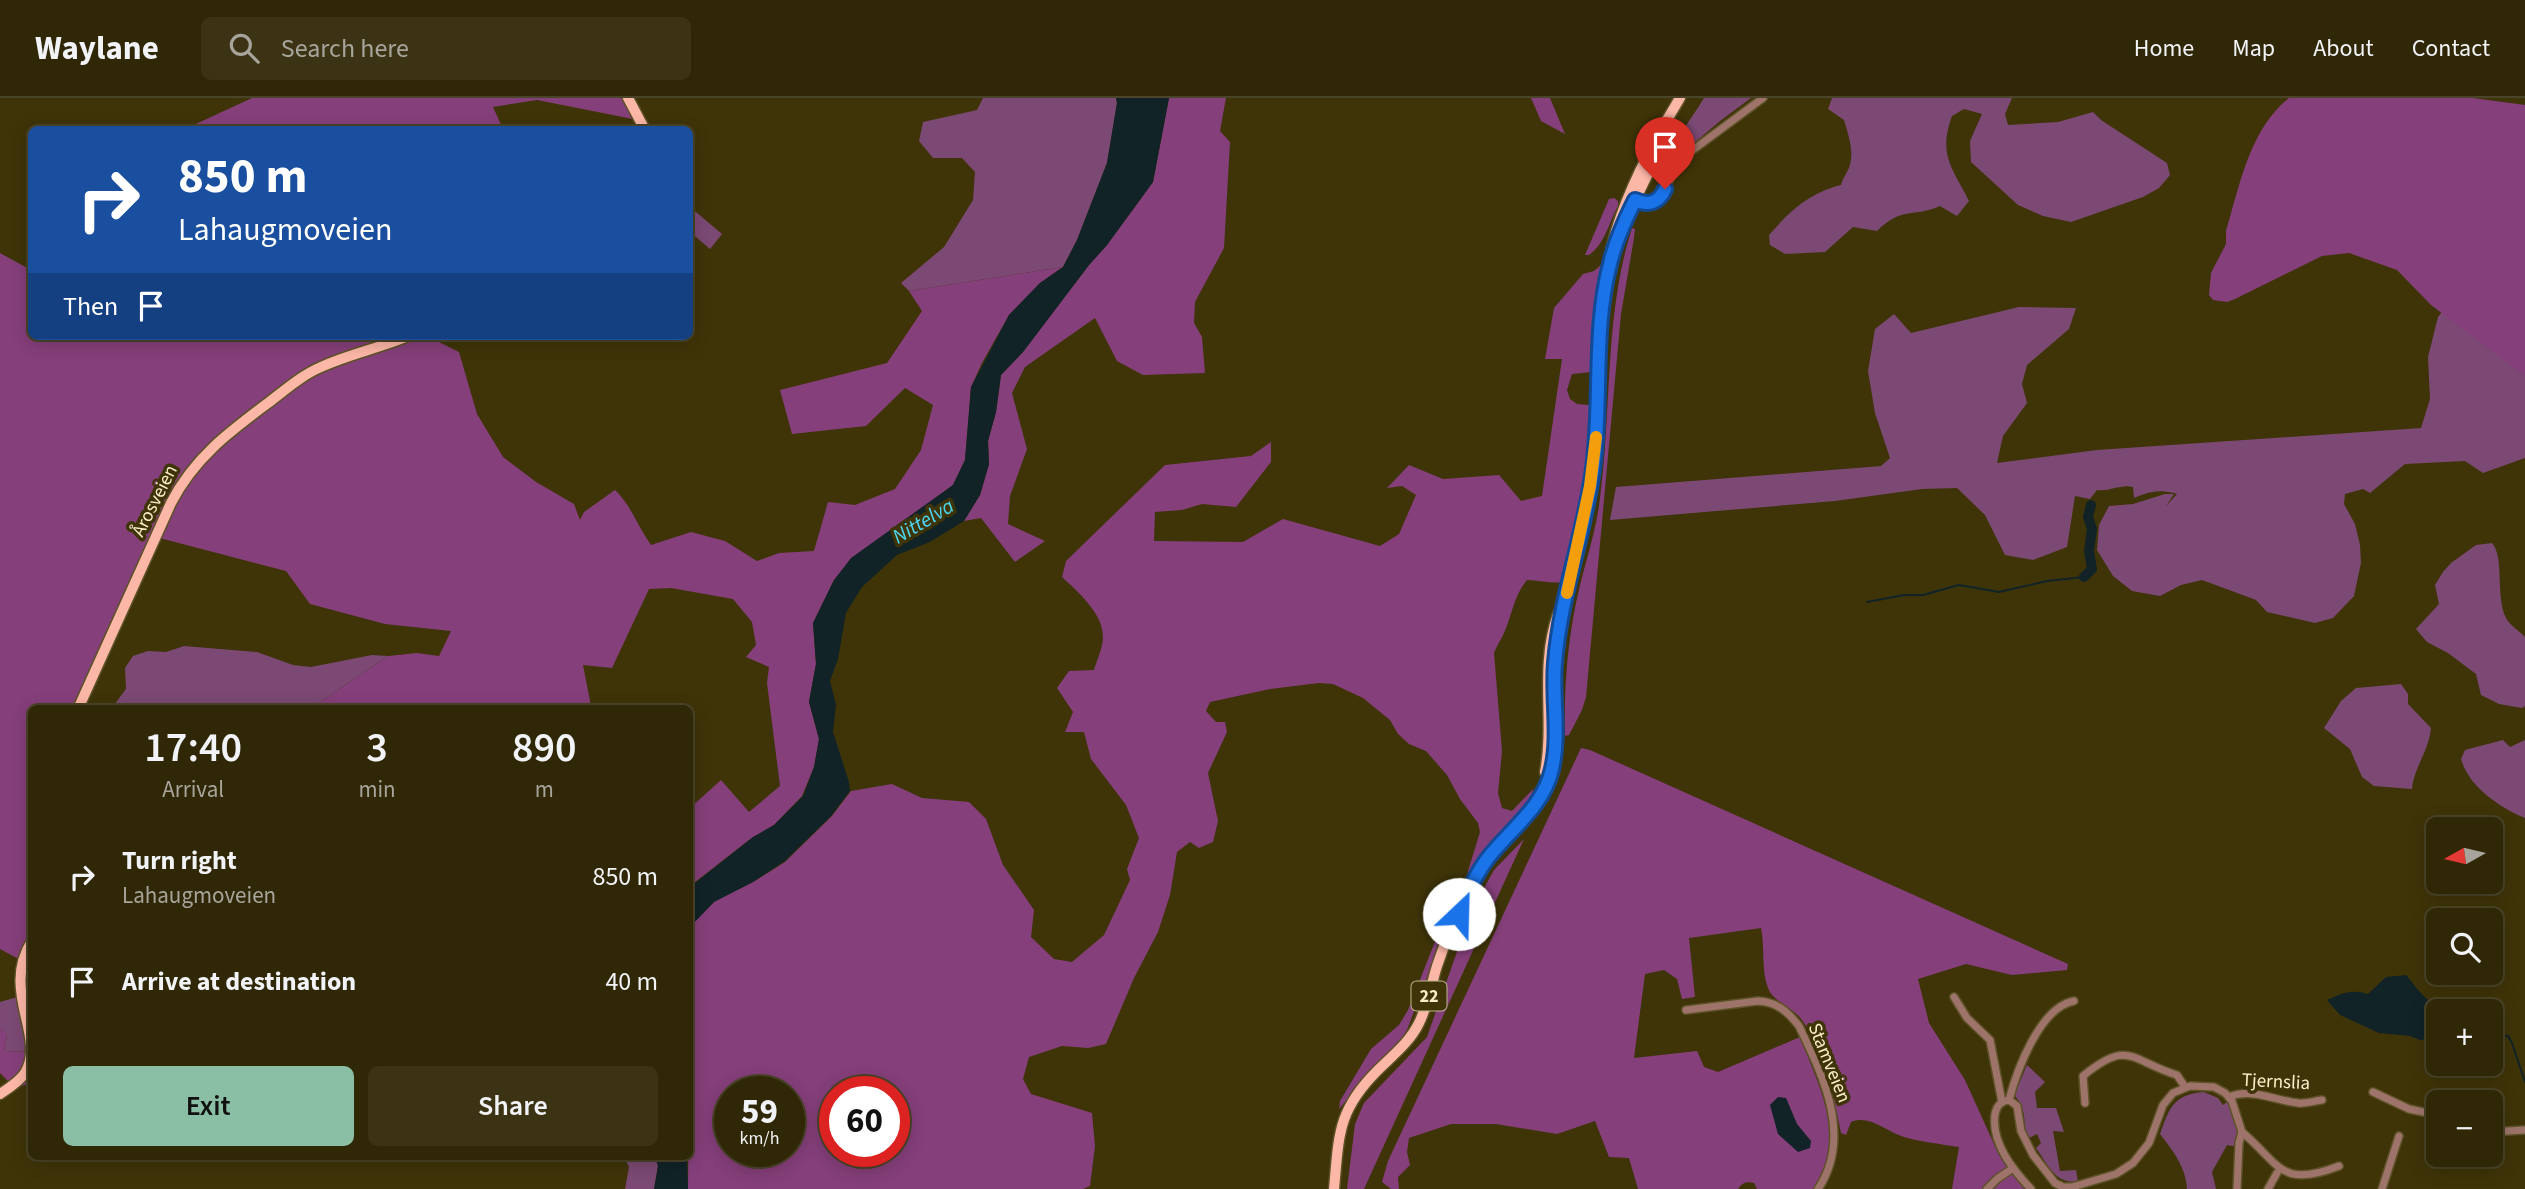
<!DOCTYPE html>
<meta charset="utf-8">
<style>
:root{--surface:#2f2706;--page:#3b3314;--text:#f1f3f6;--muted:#a7a59b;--line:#4a4428;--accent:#8abfa5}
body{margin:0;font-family:"Source Sans 3",sans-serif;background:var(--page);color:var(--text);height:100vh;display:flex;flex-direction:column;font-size:26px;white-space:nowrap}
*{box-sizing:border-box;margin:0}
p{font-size:23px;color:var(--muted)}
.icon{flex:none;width:38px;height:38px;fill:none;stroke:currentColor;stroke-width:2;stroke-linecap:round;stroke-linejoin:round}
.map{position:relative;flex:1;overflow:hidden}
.side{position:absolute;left:28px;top:607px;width:665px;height:455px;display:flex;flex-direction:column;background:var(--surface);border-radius:10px;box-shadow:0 4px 18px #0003,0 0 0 2px var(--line)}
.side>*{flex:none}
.top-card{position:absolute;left:28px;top:28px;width:665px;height:214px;border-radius:10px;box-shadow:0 4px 18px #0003,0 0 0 2px var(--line);background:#1a4fa0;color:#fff;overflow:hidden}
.needle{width:46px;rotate:262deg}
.tools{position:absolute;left:2426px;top:719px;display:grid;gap:14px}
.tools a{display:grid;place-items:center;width:77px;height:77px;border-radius:10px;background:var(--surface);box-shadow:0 4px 18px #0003,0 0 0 2px var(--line);font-size:35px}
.speed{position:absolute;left:714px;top:978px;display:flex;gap:14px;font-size:35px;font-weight:700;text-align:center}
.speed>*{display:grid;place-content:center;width:91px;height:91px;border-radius:50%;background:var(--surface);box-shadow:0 4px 18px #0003,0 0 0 2px var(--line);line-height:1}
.speed small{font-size:18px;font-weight:400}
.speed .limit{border:10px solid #d22;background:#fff;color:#111}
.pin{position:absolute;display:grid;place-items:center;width:60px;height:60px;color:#fff;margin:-72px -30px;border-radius:50% 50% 50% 0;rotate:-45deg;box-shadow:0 0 7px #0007}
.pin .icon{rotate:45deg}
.me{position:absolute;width:77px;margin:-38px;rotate:24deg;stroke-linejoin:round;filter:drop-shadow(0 0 5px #0008)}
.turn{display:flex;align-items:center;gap:24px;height:147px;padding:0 35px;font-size:32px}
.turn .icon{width:91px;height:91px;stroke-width:2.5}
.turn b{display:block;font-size:49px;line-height:60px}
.then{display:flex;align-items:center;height:66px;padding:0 35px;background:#0003;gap:14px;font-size:26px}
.eta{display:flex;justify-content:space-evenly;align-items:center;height:119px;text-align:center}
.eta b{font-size:42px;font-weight:600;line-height:49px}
.action{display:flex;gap:14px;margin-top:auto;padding:14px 35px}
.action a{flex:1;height:80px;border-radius:10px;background:var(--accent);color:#111;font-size:28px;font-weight:600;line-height:80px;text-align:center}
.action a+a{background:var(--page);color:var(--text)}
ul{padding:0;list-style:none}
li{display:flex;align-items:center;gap:21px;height:105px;padding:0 35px}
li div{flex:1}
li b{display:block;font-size:26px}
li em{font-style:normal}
header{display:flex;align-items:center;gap:42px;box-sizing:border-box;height:98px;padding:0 35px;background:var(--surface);border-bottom:2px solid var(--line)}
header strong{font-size:33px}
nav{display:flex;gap:38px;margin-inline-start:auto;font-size:24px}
.search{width:490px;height:63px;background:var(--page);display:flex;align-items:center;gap:18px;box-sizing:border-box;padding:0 24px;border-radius:10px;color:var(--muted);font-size:26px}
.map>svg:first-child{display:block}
.green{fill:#7b4973}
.forest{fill:#853f7a;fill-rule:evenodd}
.water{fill:#112327}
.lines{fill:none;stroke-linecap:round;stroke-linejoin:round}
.stream{stroke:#112327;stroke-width:2}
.river{stroke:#112327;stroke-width:10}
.minor-casing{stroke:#5d5227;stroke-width:10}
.major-casing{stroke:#5d5227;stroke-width:13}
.minor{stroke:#9e746a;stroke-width:7}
.major{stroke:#fcb7a7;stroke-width:10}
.route-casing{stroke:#114b97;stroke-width:18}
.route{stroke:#1a73e8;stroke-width:12}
.slow{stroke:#f59e0b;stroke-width:12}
.labels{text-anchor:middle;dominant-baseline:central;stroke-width:7;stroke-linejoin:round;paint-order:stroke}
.shield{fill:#3f3408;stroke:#c1b68e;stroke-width:2}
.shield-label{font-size:18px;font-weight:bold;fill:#f9eec8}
.street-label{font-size:19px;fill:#f9eec8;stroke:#3f3408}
.water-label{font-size:21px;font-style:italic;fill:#4bd7f2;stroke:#3f3408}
</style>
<header>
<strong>Waylane</strong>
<div class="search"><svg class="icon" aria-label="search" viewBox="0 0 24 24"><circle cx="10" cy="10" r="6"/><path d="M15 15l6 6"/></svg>Search here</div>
<nav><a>Home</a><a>Map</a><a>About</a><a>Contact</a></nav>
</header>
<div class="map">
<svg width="2525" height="1091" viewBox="0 0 2525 1091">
<rect width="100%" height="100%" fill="#3f3408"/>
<g class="green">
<polygon points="983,0 1116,0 1117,5 1107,65 1077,142 1063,169 909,193 901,185 944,149 973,102 975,74 962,60 933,60 919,43 923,24 977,12"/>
<path d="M1704,0H1751L1720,23L1672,64L1669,61C1677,38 1692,20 1704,0Z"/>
<path d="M1832,0H2012L2005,16L2008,27L2058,24L2093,14L2101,22L2167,65L2170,77L2159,90L2143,99L2071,124L2043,118L2018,107L1971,64L1970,43L1982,16L1964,11L1952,18C1938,57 1952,69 1969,103L1957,118L1940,108C1913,120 1902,108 1877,133L1853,129L1825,154L1785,156L1770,147L1769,137C1790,113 1809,95 1841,87C1843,79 1848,74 1850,67C1854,52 1848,36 1844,22L1828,11Z"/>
<polygon points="690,109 722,136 710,151 690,134"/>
<path d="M2454,198L2525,218V360L2483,375L2465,363L2405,366L2370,395L2363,391L2345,396L2344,406L2355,426L2360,447L2361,465L2354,498L2333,520L2315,525L2267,514L2256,502L2202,482L2181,487L2160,498L2132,493L2113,478L2097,452L2099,427L2109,408L2133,406L2165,396H2174L2166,408L2177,396C2162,391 2149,393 2134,400L2133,389C2120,386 2109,394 2097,392L2090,401L2075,398L2067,449L2033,462L2005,457L1985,417L1957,390L1922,391L1835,403L1610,422L1616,389L1881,368L1890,360L1875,315L1868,273L1875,231L1894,216L1911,235L2019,209L2076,210L2069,231L2027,267L2022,286L2027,305L2003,338L1997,365L2097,352L2421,330L2430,301L2428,259L2438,219Z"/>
<path d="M2492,445C2505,460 2495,498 2506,520C2509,527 2520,533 2525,539V608L2522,610L2499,606L2481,597L2476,576L2448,555L2427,544L2416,531L2439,506L2435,487L2443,474L2451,465L2476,447Z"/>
<polygon points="184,548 257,554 293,567 311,569 372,557 388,558 319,605 317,611 111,611 126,591 125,570 133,558 148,553 166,554"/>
<path d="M2401,586L2408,596V606L2431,630C2429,653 2414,669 2412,691L2374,688L2362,679L2350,651L2324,630L2341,603L2356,590Z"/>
<path d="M2503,642L2510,649L2525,642V720C2499,709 2469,689 2461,661L2465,652Z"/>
<polygon points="28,896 32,918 31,954 4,953 7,938 0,931 0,904"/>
<path d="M2027,967L2045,984L2035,994L2037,1010H2056L2064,1034L2053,1033L2060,1073L2076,1072L2078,1084C2054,1085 2049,1068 2036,1050L2041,1045L2037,1036L2027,1041C2023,1024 2027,1010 2014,997Z"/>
<path d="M2204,994L2218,1000L2223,1007L2231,1001L2239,1031L2238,1049L2227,1047L2212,1074L2216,1091H2187C2186,1069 2173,1053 2160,1036C2169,1010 2174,996 2204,994Z"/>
<polygon points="624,1059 655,1059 658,1068 654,1091 625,1091 629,1069"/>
</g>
<g class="forest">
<polygon points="252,0 622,0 633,21 537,2 493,9 503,31 185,31"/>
<polygon points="1169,0 1226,0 1220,33 1230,44 1224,150 1195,204 1194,225 1202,239 1205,275 1143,277 1117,263 1095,220 1025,269 1012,295 1027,351 1010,398 1008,426 1045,443 1015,464 981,420 964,423 980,397 989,366 988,343 996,314 1001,277 1023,254 1089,167 1107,147 1153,84"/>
<polygon points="1531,0 1550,0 1565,36 1541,23"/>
<path d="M2289,0H2473L2525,7V278L2431,207L2397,172L2349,155L2322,158L2235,201L2227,204L2213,202L2209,197L2211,175L2226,146V133C2240,86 2250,31 2289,0Z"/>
<path d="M1614,100L1618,103V108C1609,124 1605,146 1589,157H1585L1609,101Z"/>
<path d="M1632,130L1635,131L1634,140L1621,216L1586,599L1582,612L1569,637L1565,638C1564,592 1567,549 1576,505C1583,470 1596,436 1600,400C1612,310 1604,217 1632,130Z"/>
<path d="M0,155L31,172L32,238L429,239L459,254L477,316L503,359L536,384L574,406L580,422L584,414L615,392C631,407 638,429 651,447L691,434L725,443L757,463L779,455L814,453L828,404L855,407L895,391L921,352L933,307L905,290L866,328L792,336L780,292L887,265L922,213L909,193L1063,169L1040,185L1009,217L982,265L971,289L965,362L953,387L897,429L834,482L813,525L816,566L809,604L819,641L814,669L802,698L774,727L749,742L690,788V710L721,682L749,714L780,688L767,585L769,569L746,559L756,547L752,524L733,501L671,490L649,491L612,570L583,567L591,608L595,611H317L319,605L388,558L417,555L439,558L451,533L385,526L310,506L286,473L152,438L76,611H32V854L28,866L0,851Z"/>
<path d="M1601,167L1596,266L1591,274L1572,276L1567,292L1570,301L1577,306L1589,307C1591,366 1578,423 1564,480L1563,484C1552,486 1538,482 1527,482C1514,497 1512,517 1504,535C1501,542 1497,547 1494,555L1502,653L1498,695L1502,710L1512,713L1533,691C1530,717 1501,735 1486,754C1480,762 1477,771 1469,777L1468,773L1480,734L1478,725L1460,701L1447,677L1426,653L1409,646L1398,636L1390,622L1363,600L1333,586L1319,585L1270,591L1210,604L1206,613L1216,624H1225L1227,634L1208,675L1218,723L1213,744L1199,750L1190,744L1177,754L1170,797L1158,834L1134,880L1106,946L1088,950L1062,948L1029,959L1023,981L1031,996L1092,1015L1095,1048L1090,1088L1083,1091H688L690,828L715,803L753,784L785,764L832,718L851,693L892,686L922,700L969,704L986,721L1003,767L1034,812L1031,839L1054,861L1072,864L1104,837L1130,782L1127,771L1139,740L1126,707L1091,661L1084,634H1065L1073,614L1057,590L1069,573L1094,572C1097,562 1103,549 1103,539C1103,515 1078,494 1062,479L1066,463L1165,367L1251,358L1271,344V364L1236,409L1202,406L1182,412L1155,414L1154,443L1243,444L1283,421L1380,448L1399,436L1416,397L1402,388L1387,390L1409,367L1443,381L1499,377L1521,403L1542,398L1562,261H1545L1554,210L1583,176L1594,173ZM730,994H789V1054H730ZM835,994H894V1054H835Z"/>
<path d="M1581,650L1590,652L2068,866L2067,872L2012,877L1966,866L1918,881L1929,925L1965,982L1999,1057L2024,1091H1952L1959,1049C1941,1046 1921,1044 1904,1039C1887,1034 1869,1016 1851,1024L1846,1037L1841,1035C1835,1003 1821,949 1802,922C1793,909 1773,904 1768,890C1761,872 1765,849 1761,830L1689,840L1695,899L1682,901L1677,881L1664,872L1645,876L1634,960L1697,953L1704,969L1718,974L1800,939C1820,991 1847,1038 1814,1091H1757L1754,1085C1746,1083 1742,1085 1738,1091H1638L1629,1060L1609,1059L1595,1023L1557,1036L1496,1026H1451L1409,1040L1407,1054L1410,1067L1398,1079L1399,1091H1391L1382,1084L1388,1063Z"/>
<polygon points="1524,741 1364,1091 1347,1091 1355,1026 1364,1005 1427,939 1471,814 1494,772"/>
<polygon points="1458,806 1443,838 1407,932 1397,948 1373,970 1339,1011 1340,1003 1371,951 1399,927 1408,912 1442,826"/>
<polygon points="0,931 7,937 4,953 31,954 31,985 15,990 0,975"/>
</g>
<g class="water">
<polygon points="1116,0 1169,0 1153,84 1107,147 1089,167 1023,254 1001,277 996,314 988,343 989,366 980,397 964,423 930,444 897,457 862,489 846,515 838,561 830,583 836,607 833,634 849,684 850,693 831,718 785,763 753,784 714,804 690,829 690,789 753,739 774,727 803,698 814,669 819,641 809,604 816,566 813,525 834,482 851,460 953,387 965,362 971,289 1009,217 1040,185 1063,169 1077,142 1107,65 1117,5"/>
<path d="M2406,877C2416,889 2429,908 2445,911L2446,913L2438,914V941L2420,942L2410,938L2379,935L2340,917L2327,902C2342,895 2353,891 2368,896L2386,879Z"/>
<polygon points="1778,999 1786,1000 1797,1026 1811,1043 1810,1050 1798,1054 1778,1036 1770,1007"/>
<polygon points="655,1059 687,1059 688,1091 654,1091 658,1068"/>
</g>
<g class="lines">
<g class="stream">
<polyline points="1867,504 1904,497 1923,497 1959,487 1999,494 2047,483 2084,479"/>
<polyline points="2490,937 2508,938 2512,945 2525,984"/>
</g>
<polyline class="river" points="2084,479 2092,471 2089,453 2092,431 2088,419 2091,407"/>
<defs>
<g id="minor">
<path d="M1632,98C1658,127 1669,74 1682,60L1763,0"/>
<polyline points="1954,899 1967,920 1990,942 2002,1004"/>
<path d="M1686,912L1758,903C1777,904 1787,913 1799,928C1823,978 1853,1039 1818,1091"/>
<polyline points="2373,994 2409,1011 2438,1017"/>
<path d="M2229,999C2251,989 2276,1003 2298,1005C2306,1006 2314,1003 2322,1002"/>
<path d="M2009,1002C2017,972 2040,909 2074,903"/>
<path d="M2085,1005L2083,978C2129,940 2131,963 2177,977L2185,989"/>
<path d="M2242,1034C2280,1066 2280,1091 2339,1068"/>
<polyline points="2490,1034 2525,1032"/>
<polyline points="1987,1091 1997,1081 2013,1070"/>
<path d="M2031,1091C2013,1072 1991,1045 1995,1016C1997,1007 2001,1003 2009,1002L2017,1008L2021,1033L2033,1057L2055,1085L2063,1089H2072L2116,1076L2133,1065L2149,1045L2163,1007L2173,995L2190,988L2214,989L2225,995L2232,1003L2242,1034L2239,1045L2237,1091"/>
<polyline points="2268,1091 2277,1075"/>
<polyline points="2382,1091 2399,1038"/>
</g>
<g id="major">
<polyline points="628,0 645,32"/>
<polyline points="1635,102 1670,31"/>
<path d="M78,611L171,405C194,360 229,334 268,305C285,292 302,277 321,269C349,256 380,250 408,238"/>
<path d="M1545,674C1555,621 1539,570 1558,516"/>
<path d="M0,996C9,990 19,984 25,975C47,939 0,893 32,843"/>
<path d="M1334,1091C1339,1038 1337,1013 1377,973C1392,958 1410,944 1419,925C1428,907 1431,887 1437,868C1448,836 1464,794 1483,766C1504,735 1539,714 1551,677C1563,638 1551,594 1556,554C1563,493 1584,435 1593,374C1604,294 1594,211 1616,133C1630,87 1655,41 1680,0"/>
</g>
</defs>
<use href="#minor" class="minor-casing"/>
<use href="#major" class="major-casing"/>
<use href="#minor" class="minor"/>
<use href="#major" class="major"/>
</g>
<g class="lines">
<defs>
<path id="route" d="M1459,816C1467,797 1475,777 1488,760C1511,731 1544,708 1552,671C1560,637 1552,600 1555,565C1560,501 1583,440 1592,378C1603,308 1592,234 1610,166C1615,144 1625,122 1635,102C1648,108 1659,105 1665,91"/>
</defs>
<use href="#route" class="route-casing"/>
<use href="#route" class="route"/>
<polyline class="slow" points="1567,495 1590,388 1596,339"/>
</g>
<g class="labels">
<rect class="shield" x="1411.5" y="883.5" width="35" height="29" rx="5"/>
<g class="shield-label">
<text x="1429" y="898">22</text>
</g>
<g class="street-label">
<text transform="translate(155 403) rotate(-63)">Årosveien</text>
<text transform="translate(1829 965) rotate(68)">Stamveien</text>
<text transform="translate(2276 984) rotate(3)">Tjernslia</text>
</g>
<g class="water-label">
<text transform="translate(923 423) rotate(-31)">Nittelva</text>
</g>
</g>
</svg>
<div class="tools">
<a><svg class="needle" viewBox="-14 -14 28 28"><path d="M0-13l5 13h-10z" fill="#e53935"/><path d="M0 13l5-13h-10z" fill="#a7a59b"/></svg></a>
<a><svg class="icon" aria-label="search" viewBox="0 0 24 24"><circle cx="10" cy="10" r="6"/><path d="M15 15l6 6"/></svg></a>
<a>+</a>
<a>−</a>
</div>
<div class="speed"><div>59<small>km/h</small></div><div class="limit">60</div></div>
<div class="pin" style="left:1665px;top:91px;background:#d93025"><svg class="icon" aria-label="arrive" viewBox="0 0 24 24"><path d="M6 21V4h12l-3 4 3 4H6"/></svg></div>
<svg class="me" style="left:1459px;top:816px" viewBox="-20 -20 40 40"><circle r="19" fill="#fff"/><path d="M0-13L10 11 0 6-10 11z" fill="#1a73e8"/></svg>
<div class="top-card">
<div class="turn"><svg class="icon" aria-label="right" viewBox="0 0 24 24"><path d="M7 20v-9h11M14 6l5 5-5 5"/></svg><div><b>850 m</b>Lahaugmoveien</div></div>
<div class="then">Then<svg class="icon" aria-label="arrive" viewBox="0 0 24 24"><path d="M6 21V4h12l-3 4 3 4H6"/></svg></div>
</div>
<section class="side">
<div class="eta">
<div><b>17:40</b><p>Arrival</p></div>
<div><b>3</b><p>min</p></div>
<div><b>890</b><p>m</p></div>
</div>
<ul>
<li><svg class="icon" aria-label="right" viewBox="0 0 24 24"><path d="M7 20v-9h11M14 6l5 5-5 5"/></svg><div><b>Turn right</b><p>Lahaugmoveien</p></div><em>850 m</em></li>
<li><svg class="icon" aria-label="arrive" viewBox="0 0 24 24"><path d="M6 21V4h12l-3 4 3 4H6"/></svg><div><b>Arrive at destination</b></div><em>40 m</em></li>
</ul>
<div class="action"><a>Exit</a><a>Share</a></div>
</section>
</div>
